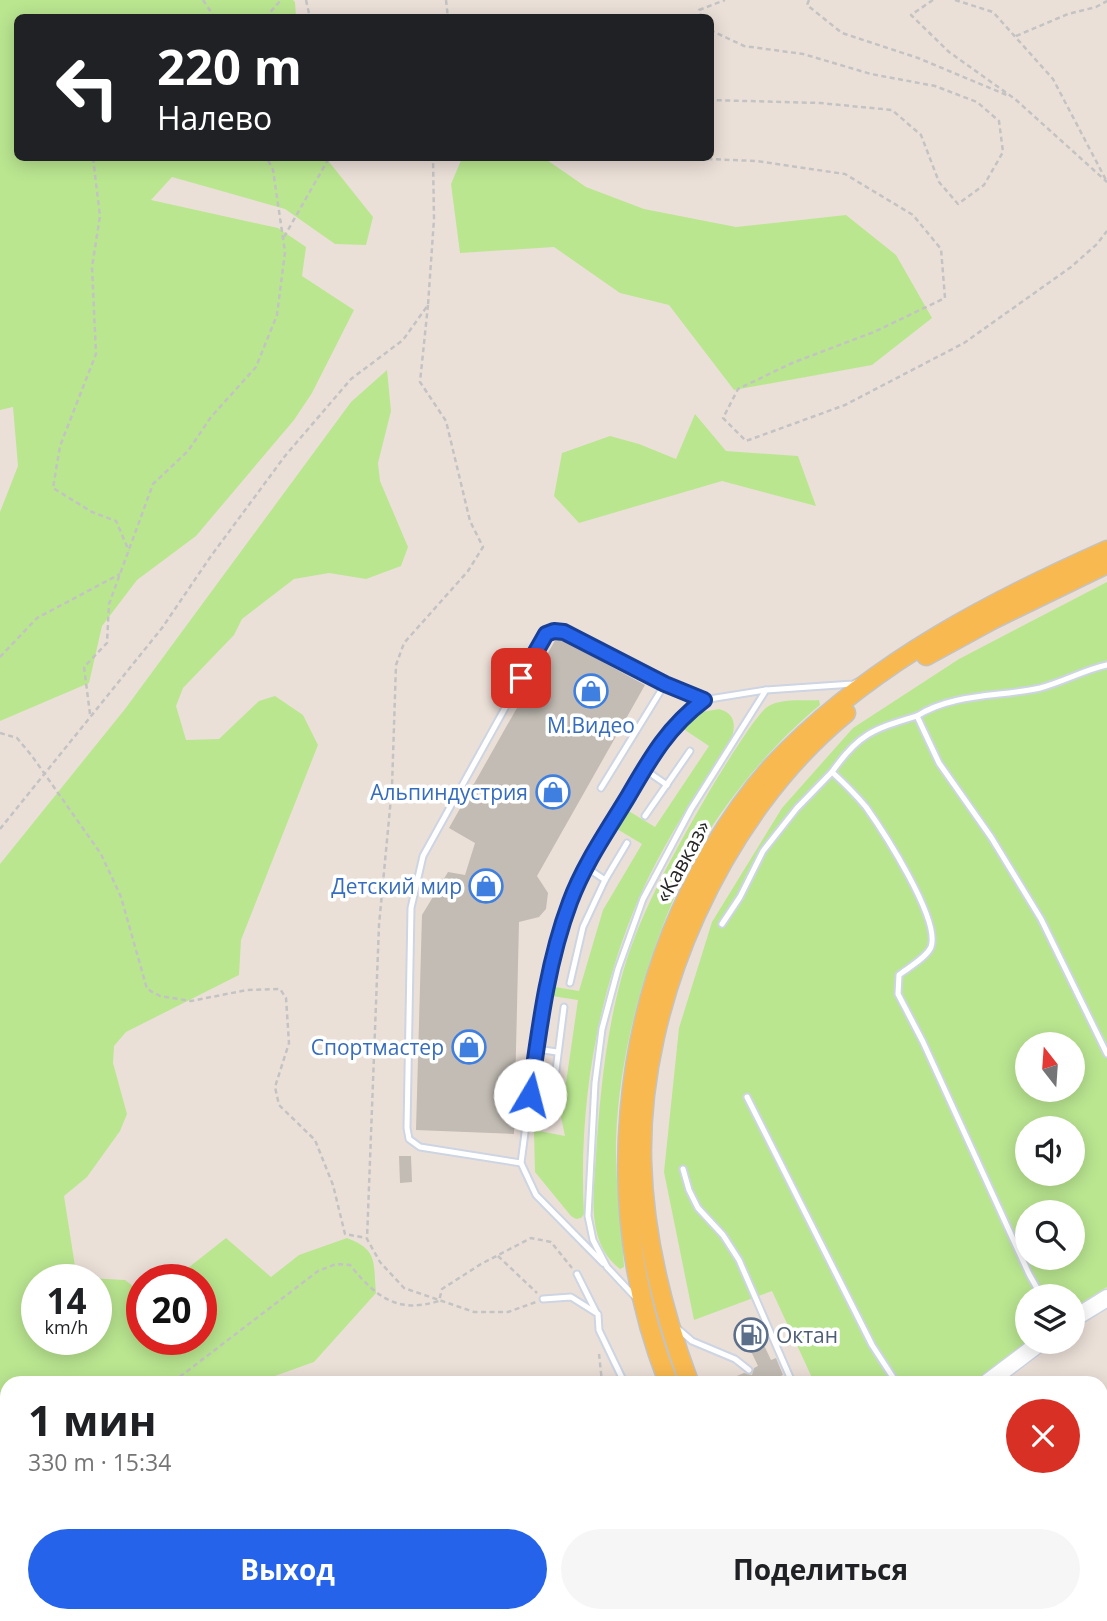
<!DOCTYPE html>
<html lang="ru">
<meta charset="utf-8">
<style>
:root{--surface:#fff;--page:#f6f6f6;--text:#202124;--muted:#757577;--accent:#2563eb}
body{margin:0;font-family:"Open Sans",sans-serif;background:var(--page);color:var(--text);height:100vh;display:flex;flex-direction:column;font-size:26px;white-space:nowrap}
*{box-sizing:border-box;margin:0}
p{font-size:23px;color:var(--muted)}
.icon{flex:none;width:38px;height:38px;fill:none;stroke:currentColor;stroke-width:2;stroke-linecap:round;stroke-linejoin:round}
.map{position:relative;flex:1;overflow:hidden}
.details{position:absolute;left:0px;top:1376px;width:1108px;height:247px;display:flex;flex-direction:column;background:var(--surface);border-radius:21px 21px 0 0;box-shadow:0 4px 18px #0003}
.details>*{flex:none}
.guide{position:absolute;left:14px;top:14px;width:700px;height:147px;border-radius:10px;box-shadow:0 4px 18px #0003;background:#202124;color:#fff;overflow:hidden}
.needle{width:46px;rotate:343deg}
.buttons{position:absolute;left:1015px;top:1032px;display:grid;gap:14px}
.buttons a{display:grid;place-items:center;width:70px;height:70px;border-radius:50%;background:var(--surface);box-shadow:0 4px 18px #0003;font-size:35px}
.speed{position:absolute;left:21px;top:1264px;display:flex;gap:14px;font-size:35px;font-weight:700;text-align:center}
.speed>*{display:grid;place-content:center;width:91px;height:91px;border-radius:50%;background:var(--surface);box-shadow:0 4px 18px #0003;line-height:1}
.speed small{font-size:18px;font-weight:400}
.speed .limit{border:10px solid #d22;background:#fff;color:#111}
.pin{position:absolute;display:grid;place-items:center;width:60px;height:60px;color:#fff;margin:-30px;border-radius:14px;box-shadow:0 4px 10px #0006}
.me{position:absolute;width:77px;margin:-38px;rotate:8deg;stroke-linejoin:round;filter:drop-shadow(0 0 5px #0008)}
.turn{display:flex;align-items:center;gap:24px;height:147px;padding:0 28px;font-size:32px}
.turn .icon{width:91px;height:91px;stroke-width:2.5}
.turn b{display:block;font-size:49px;line-height:60px}
.round{display:grid;place-items:center;flex:none;width:74px;height:74px;border-radius:37px;background:var(--page)}
.headline{display:flex;align-items:center;justify-content:space-between;height:119px;padding:0 28px}
h1{font-size:42px;font-weight:700;line-height:52px}
.cta{display:flex;gap:14px;margin-top:auto;padding:14px 28px}
.cta a{flex:1;height:80px;border-radius:42px;background:var(--accent);color:#fff;font-size:28px;font-weight:700;line-height:80px;text-align:center}
.cta a+a{background:var(--page);color:var(--text)}
.map>svg:first-child{display:block}
.green{fill:#bae690;fill-rule:evenodd}
.building{fill:#c2bcb4}
.lines{fill:none;stroke-linecap:round;stroke-linejoin:round}
.lane-casing{stroke:#cdd4e2;stroke-width:9}
.secondary-casing{stroke:#cdd4e2;stroke-width:19}
.primary-casing{stroke:#c3c3c3;stroke-width:21}
.path{stroke:#c3c3c3;stroke-width:2.5;stroke-dasharray:5 3.5;stroke-linecap:butt}
.lane{stroke:#fff;stroke-width:5}
.secondary{stroke:#fff;stroke-width:16}
.primary{stroke:#f8b951;stroke-width:18}
.route-casing{stroke:#184099;stroke-width:18}
.route{stroke:#2563eb;stroke-width:12}
.labels{text-anchor:middle;dominant-baseline:central;stroke-width:7;stroke-linejoin:round;paint-order:stroke}
.shop-label{font-size:21px;fill:#366cbe;stroke:#fff;text-anchor:end}
.street-label{font-size:21px;fill:#282828;stroke:#fff}
.service-label{font-size:21px;fill:#4e5e75;stroke:#fff;text-anchor:start}
</style>
<div class="map">
<svg width="1107" height="1621" viewBox="0 0 1107 1621">
<rect width="100%" height="100%" fill="#ebe0d8"/>
<g class="green">
<polygon points="0,0 293,0 295,2 296,17 18,18 18,158 326,158 373,217 366,245 335,244 285,209 172,177 151,200 278,228 306,247 302,276 354,310 312,393 294,420 196,536 137,580 102,626 89,683 0,721 0,512 18,466 13,407 0,410"/>
<polygon points="462,158 544,158 586,187 644,209 736,227 846,215 896,255 932,318 872,365 734,390 669,305 620,293 554,247 460,253 451,184"/>
<path d="M387,370L391,411L378,463L380,481L408,547L401,566L366,579L329,573L294,579L242,619L234,635L183,688L176,706L186,740L219,739L259,701L275,696L303,715L318,745L241,940L239,975L126,1032L114,1046L113,1063L127,1114L120,1131L87,1177L64,1196L75,1266L88,1278L125,1280L142,1293V1339H201V1279H174L226,1238L271,1277L299,1255L347,1238C379,1250 373,1263 376,1293L314,1362L258,1382H7V1592L0,1600V864L125,709L351,402ZM96,1279V1339H37V1279Z"/>
<polygon points="695,414 726,451 798,456 816,506 722,481 579,523 554,496 562,453 610,436 639,444 676,459"/>
<path d="M1107,582V1287L1073,1308V1297H1027L1029,1342L977,1382H814L772,1291L694,1320L664,1172L679,1028L712,922L782,808L853,728L959,659ZM1027,1045H1073V1090H1027ZM1027,1129H1073V1174H1027ZM1027,1213H1073V1258H1027Z"/>
<path d="M819,700L820,705C769,747 722,805 689,864C682,876 678,890 672,903C641,977 619,1059 616,1140C615,1183 622,1224 624,1267L620,1269C585,1242 594,1193 596,1155C600,1093 606,1032 623,972C642,907 677,848 710,790C720,774 754,717 767,707C780,698 804,701 819,700Z"/>
<path d="M719,709C734,713 736,723 732,737C700,788 663,843 639,898C597,996 578,1107 584,1214L581,1218L576,1219L571,1216L535,1172L534,1130L565,1136L561,1117L578,1000L552,996L555,987L579,991L603,910L642,844L617,829L627,810L655,827L709,746L682,728L696,713Z"/>
</g>
<g class="building">
<polygon points="557,637 645,685 537,876 548,893 546,909 539,917 519,922 514,1134 416,1130 422,915 448,872 465,875 475,843 449,828"/>
<polygon points="399,1156 411,1156 412,1182 400,1183"/>
<polygon points="757,1320 766,1340 762,1341 771,1360 776,1358 783,1375 766,1382 722,1382 744,1373 752,1375 754,1368 758,1366 749,1347 744,1349 735,1330"/>
</g>
<g class="lines">
<defs>
<g id="lane">
<path d="M917,716C953,693 1000,697 1040,688C1063,682 1084,670 1107,665"/>
<polyline points="644,769 667,785"/>
<path d="M832,772C859,733 874,729 917,716L939,763L991,837L1041,919L1107,1054"/>
<polyline points="601,788 665,684 703,700"/>
<polyline points="645,816 690,751"/>
<polyline points="586,867 605,880"/>
<path d="M722,924L740,897L763,851L797,808L832,772C844,783 856,795 866,807C883,831 941,920 931,947C927,957 908,968 899,975L898,994L923,1042L1029,1274L1042,1297"/>
<polyline points="570,983 583,927 605,880 627,843"/>
<polyline points="536,1049 557,1052"/>
<polyline points="747,1097 872,1345 896,1382"/>
<polyline points="551,1110 564,1007"/>
<polyline points="521,1163 420,1147 409,1139 407,1128 411,908 423,856 546,634 554,631 564,632 665,684"/>
<polyline points="683,1169 689,1190 698,1208 723,1235 739,1260 792,1382"/>
<polyline points="603,1263 536,1195 521,1163 536,1049 561,930 570,902 586,867 665,735 683,715 703,700 766,690"/>
<polyline points="577,1274 596,1312"/>
<polyline points="543,1299 571,1297 598,1314 599,1330 624,1382"/>
<polyline points="637,1299 607,1267 593,1240 588,1216 595,1083 602,1029 618,969 643,899 691,809 766,690 853,684 857,682"/>
<polyline points="677,1328 692,1341 735,1359 749,1370"/>
<polyline points="329,1615 326,1618 329,1621"/>
<polyline points="476,1615 483,1621"/>
<polyline points="561,1615 563,1621"/>
<polyline points="609,1615 612,1621"/>
<polyline points="722,1615 727,1621"/>
<polyline points="120,1621 125,1615"/>
<polyline points="280,1621 287,1615"/>
</g>
<g id="secondary">
<polyline points="1073,1319 1107,1298"/>
<polyline points="988,1382 1041,1342"/>
<polyline points="680,1621 687,1615"/>
</g>
<g id="primary">
<polyline points="926,656 992,620 1107,564"/>
<path d="M668,1382C600,1209 619,1010 712,850C733,814 759,778 789,749C879,660 992,601 1107,550"/>
<path d="M689,1382C663,1312 644,1237 642,1161C638,1001 722,814 846,713"/>
<polyline points="829,1615 835,1621"/>
<polyline points="854,1615 860,1621"/>
</g>
</defs>
<use href="#lane" class="lane-casing"/>
<use href="#secondary" class="secondary-casing"/>
<use href="#primary" class="primary-casing"/>
<g class="path">
<polyline points="203,0 215,18"/>
<polyline points="306,0 310,18"/>
<polyline points="446,0 448,18"/>
<polyline points="809,0 807,5 842,33 918,58 1009,96"/>
<polyline points="933,0 911,15 949,52 1015,99 1107,182"/>
<polyline points="955,0 993,12 1053,79 1106,180"/>
<polyline points="265,18 281,0"/>
<polyline points="702,18 699,10 725,0"/>
<polyline points="710,30 744,46 803,54 871,74 935,86 977,102 999,121 1003,152 984,185 958,204 939,182 921,135 892,110 820,103 710,100"/>
<polyline points="1016,36 1068,14 1096,7 1107,1"/>
<polyline points="93,158 100,216 92,267 96,354 60,446 53,488 92,512 116,521 129,551"/>
<polyline points="682,158 757,161 845,174 913,215 941,249 945,298 874,332 792,363 738,389 723,418 746,441 845,405 964,343 1071,267 1097,244 1107,231"/>
<polyline points="284,237 329,158"/>
<polyline points="428,305 420,382 446,421 470,521 483,547 468,571 404,643 396,665 392,787 379,925 367,1239 380,1262 404,1288 474,1312 508,1312 536,1302"/>
<polyline points="0,657 37,618 120,574"/>
<polyline points="90,714 84,667 107,643 109,604 153,484 188,451 211,417 256,367 277,315 285,252 273,170 267,158"/>
<polyline points="0,733 17,738 32,756 101,854 121,897 147,989 160,996 191,1001 247,990 280,989 286,998 289,1043 275,1087 279,1105 315,1140 333,1185 345,1234 366,1238"/>
<polyline points="0,829 162,628 211,556 285,456 351,379 403,340 428,305 434,219 433,158"/>
<polyline points="498,1256 537,1293"/>
<polyline points="599,1354 602,1382"/>
<path d="M173,1382L318,1271L336,1264L350,1265C376,1297 397,1314 439,1301L442,1289L481,1264L531,1238L551,1242L572,1268"/>
<polyline points="0,1533 7,1525"/>
</g>
<use href="#lane" class="lane"/>
<use href="#secondary" class="secondary"/>
<use href="#primary" class="primary"/>
</g>
<g class="lines">
<defs>
<path id="route" d="M521,678L546,634L554,631L564,632L665,684L704,700C668,727 651,757 629,795C608,830 584,864 570,902C547,963 539,1031 530,1095"/>
</defs>
<use href="#route" class="route-casing"/>
<use href="#route" class="route"/>
</g>
<defs>
<symbol id="shop-ring" viewBox="-11 -11 22 22"><circle r="9.5" fill="#fff" stroke="#3f7fe0" stroke-width="1.5"/><path d="M-5-2.5h2.3a2.7 3.5 0 0 1 5.4 0H5L5.5 6h-11ZM-1.5-2.5h3a1.5 2.3 0 0 0-3 0Z" fill="#3f7fe0"/></symbol>
<symbol id="fuel-ring" viewBox="-11 -11 22 22"><circle r="9.5" fill="#fff" stroke="#5c6f8a" stroke-width="1.5"/><path d="M-5.5-6h7V0h2V4h1.3V-2.5L3-4.5l.8-.8L6-3V5H2.5V1h-1V6h-7ZM-4.2-4.7v3.2H.2V-4.7Z" fill="#5c6f8a"/></symbol>
</defs>
<g fill-rule="evenodd">
<use href="#shop-ring" x="572" y="672" width="38" height="38"/>
<use href="#shop-ring" x="534" y="773" width="38" height="38"/>
<use href="#shop-ring" x="467" y="867" width="38" height="38"/>
<use href="#shop-ring" x="450" y="1028" width="38" height="38"/>
<use href="#fuel-ring" x="732" y="1316" width="38" height="38"/>
</g>
<g class="labels">
<g class="shop-label">
<text x="591" y="725" text-anchor="middle">М.Видео</text>
<text x="528" y="792">Альпиндустрия</text>
<text x="462" y="886">Детский мир</text>
<text x="444" y="1047">Спортмастер</text>
</g>
<g class="street-label">
<text transform="translate(682 861) rotate(-61)">«Кавказ»</text>
</g>
<g class="service-label">
<text x="776" y="1335">Октан</text>
</g>
</g>
</svg>
<div class="buttons">
<a><svg class="needle" viewBox="-14 -14 28 28"><path d="M0-13l5 13h-10z" fill="#e53935"/><path d="M0 13l5-13h-10z" fill="#757577"/></svg></a>
<a><svg class="icon" aria-label="sound" viewBox="0 0 24 24"><path d="M4 9h4l5-4v14l-5-4H4zM17 9q2 3 0 6"/></svg></a>
<a><svg class="icon" aria-label="search" viewBox="0 0 24 24"><circle cx="10" cy="10" r="6"/><path d="M15 15l6 6"/></svg></a>
<a><svg class="icon" aria-label="layers" viewBox="0 0 24 24"><path d="M12 4l9 5-9 5-9-5zM3 14l9 5 9-5"/></svg></a>
</div>
<div class="speed"><div>14<small>km/h</small></div><div class="limit">20</div></div>
<div class="pin" style="left:521px;top:678px;background:#d93025"><svg class="icon" aria-label="arrive" viewBox="0 0 24 24"><path d="M6 21V4h12l-3 4 3 4H6"/></svg></div>
<svg class="me" style="left:530px;top:1095px" viewBox="-20 -20 40 40"><circle r="19" fill="#fff"/><path d="M0-13L10 11 0 6-10 11z" fill="#2563eb"/></svg>
<div class="guide">
<div class="turn"><svg class="icon" aria-label="left" viewBox="0 0 24 24"><path d="M17 20v-9H6M10 6l-5 5 5 5"/></svg><div><b>220 m</b>Налево</div></div>
</div>
<section class="details">
<div class="headline"><div><h1>1 мин</h1><p>330 m · 15:34</p></div><a class="round" style="background:#d93025;color:#fff"><svg class="icon" aria-label="close" viewBox="0 0 24 24"><path d="M6 6l12 12M18 6L6 18"/></svg></a></div>
<div class="cta"><a>Выход</a><a>Поделиться</a></div>
</section>
</div>
